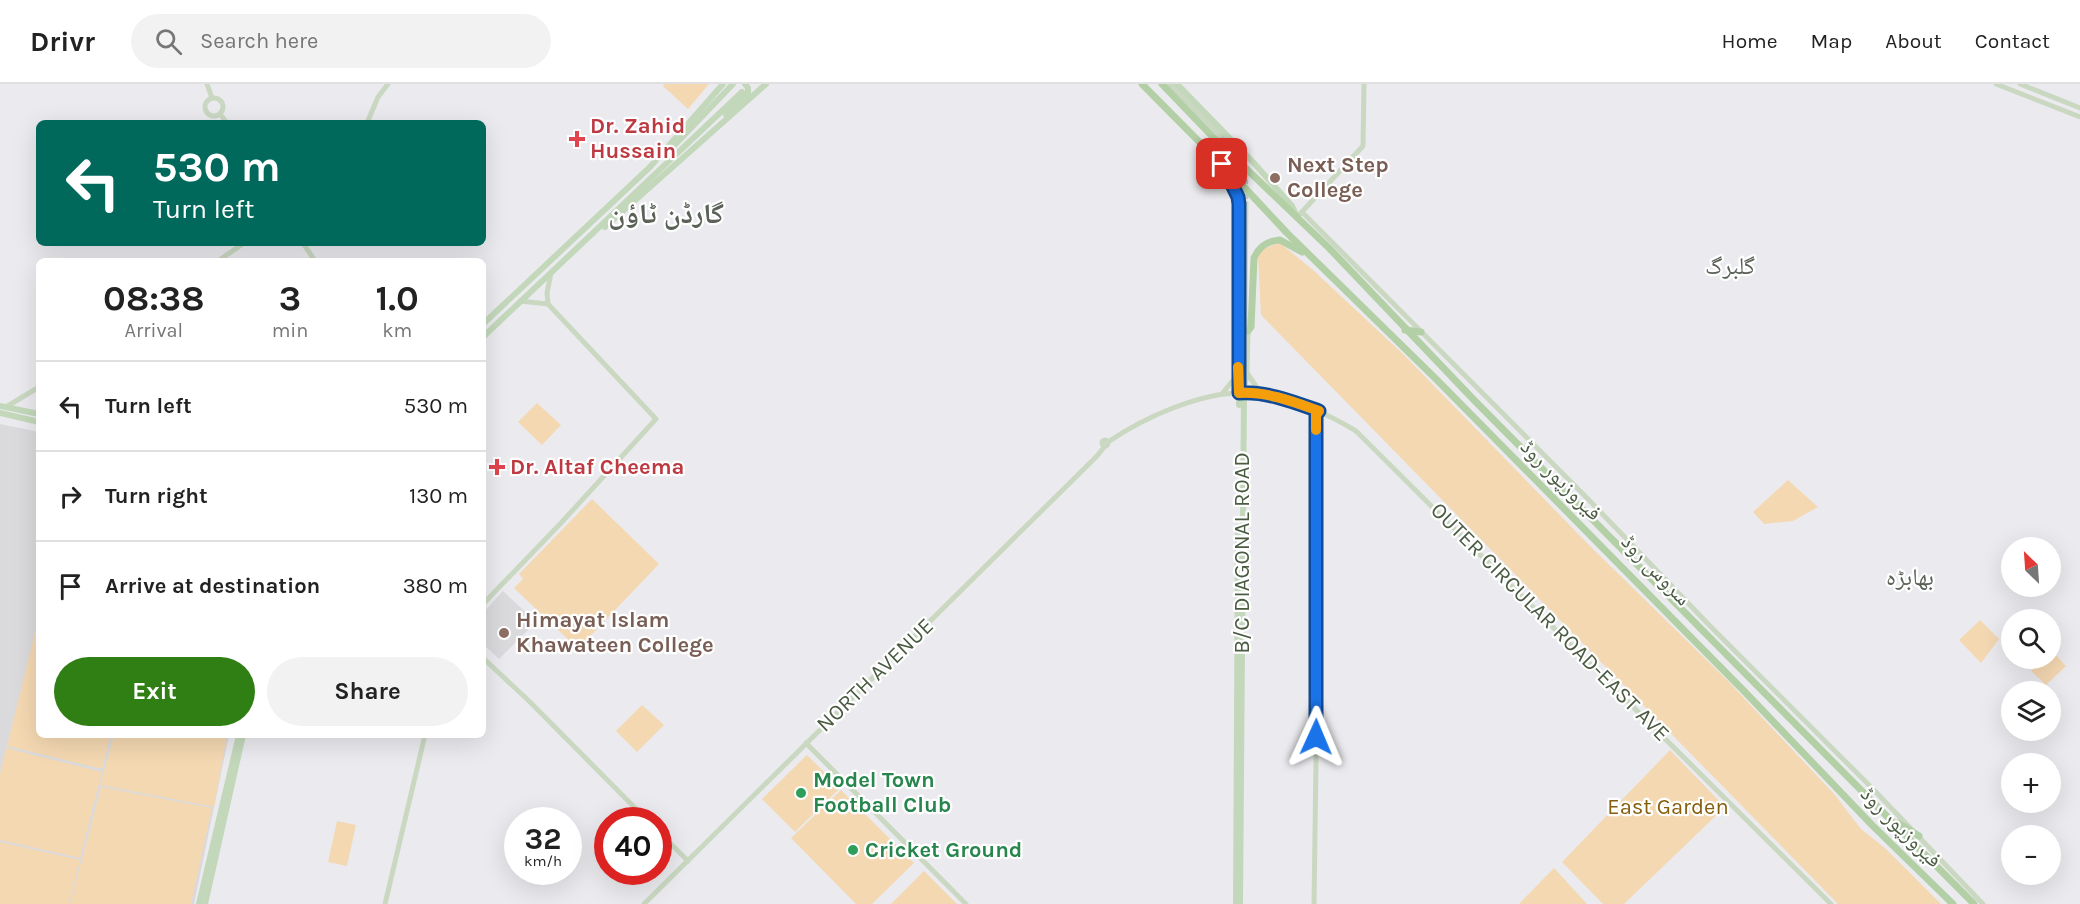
<!DOCTYPE html>
<meta charset="utf-8">
<style>
:root{--surface:#fff;--page:#f2f2f2;--text:#222;--muted:#767676;--line:#e0e0e0;--accent:#2f7f14}
body{margin:0;font-family:Karla,"Noto Naskh Arabic",sans-serif;background:var(--page);color:var(--text);height:100vh;display:flex;flex-direction:column;font-size:22px;white-space:nowrap}
*{box-sizing:border-box;margin:0}
p{font-size:20px;color:var(--muted)}
.icon{flex:none;width:33px;height:33px;fill:none;stroke:currentColor;stroke-width:2;stroke-linecap:round;stroke-linejoin:round}
.map{position:relative;flex:1;overflow:hidden}
.drawer{position:absolute;left:36px;top:174px;width:450px;height:480px;display:flex;flex-direction:column;background:var(--surface);border-radius:9px;box-shadow:0 6px 24px #0002}
.drawer>*{flex:none}
.banner{position:absolute;left:36px;top:36px;width:450px;height:126px;border-radius:9px;box-shadow:0 6px 24px #0002;background:#00695c;color:#fff;overflow:hidden}
.needle{width:39px;rotate:335deg}
.fabs{position:absolute;left:2001px;top:453px;display:grid;gap:12px}
.fabs a{display:grid;place-items:center;width:60px;height:60px;border-radius:50%;background:var(--surface);box-shadow:0 6px 24px #0002;font-size:30px}
.speed{position:absolute;left:504px;top:723px;display:flex;gap:12px;font-size:30px;font-weight:700;text-align:center}
.speed>*{display:grid;place-content:center;width:78px;height:78px;border-radius:50%;background:var(--surface);box-shadow:0 6px 24px #0002;line-height:1}
.speed small{font-size:15px;font-weight:400}
.speed .limit{border:9px solid #d22;background:#fff;color:#111}
.pin{position:absolute;display:grid;place-items:center;width:51px;height:51px;color:#fff;margin:-26px;border-radius:12px;box-shadow:0 3px 9px #0006}
.me{position:absolute;width:66px;margin:-33px;rotate:1deg;stroke-linejoin:round;filter:drop-shadow(0 0 4px #0008)}
.turn{display:flex;align-items:center;gap:21px;height:126px;padding:0 18px;font-size:27px}
.turn .icon{width:78px;height:78px;stroke-width:2.5}
.turn b{display:block;font-size:42px;line-height:51px}
.eta{display:flex;justify-content:space-evenly;align-items:center;height:102px;text-align:center}
.eta b{font-size:36px;font-weight:700;line-height:42px}
.primary-button{display:flex;gap:12px;margin-top:auto;padding:12px 18px}
.primary-button a{flex:1;height:69px;border-radius:36px;background:var(--accent);color:#fff;font-size:24px;font-weight:700;line-height:69px;text-align:center}
.primary-button a+a{background:var(--page);color:var(--text)}
ul{padding:0;list-style:none}
li{display:flex;align-items:center;gap:18px;height:90px;padding:0 18px;border-top:2px solid var(--line)}
li div{flex:1}
li b{display:block;font-size:22px}
li em{font-style:normal}
header{display:flex;align-items:center;gap:36px;box-sizing:border-box;height:84px;padding:0 30px;background:var(--surface);border-bottom:2px solid var(--line)}
header strong{font-size:28px}
nav{display:flex;gap:33px;margin-inline-start:auto;font-size:21px}
.search{width:420px;height:54px;background:var(--page);display:flex;align-items:center;gap:15px;box-sizing:border-box;padding:0 21px;border-radius:33px;color:var(--muted);font-size:22px}
.map>svg:first-child{display:block}
.education{fill:#dadadd}
.green{fill:#f4d8b2}
.lines{fill:none;stroke-linecap:round;stroke-linejoin:round}
.tertiary-tunnel{stroke:#c3c7c4;stroke-width:5;stroke-dasharray:5 2.5;stroke-linecap:butt}
.tertiary{stroke:#cad8c2;stroke-width:5}
.secondary{stroke:#c3d8bb;stroke-width:6}
.primary{stroke:#b3cfa6;stroke-width:7}
.route-casing{stroke:#114b97;stroke-width:15}
.route{stroke:#1a73e8;stroke-width:10}
.slow{stroke:#f59e0b;stroke-width:10}
.health-dot{fill:#e0444e;stroke:#fff;stroke-width:2}
.education-dot{fill:#8d6e63;stroke:#fff;stroke-width:2}
.leisure-dot{fill:#2e9e5b;stroke:#fff;stroke-width:2}
.labels{text-anchor:middle;dominant-baseline:central;stroke-width:4.5;stroke-linejoin:round;paint-order:stroke}
.health-label{font-size:22px;font-weight:bold;fill:#be3a42;stroke:#fff;text-anchor:start}
.education-label{font-size:22px;font-weight:bold;fill:#785e54;stroke:#fff;text-anchor:start}
.street-label{font-size:22px;fill:#4a5b42;stroke:#fff}
.leisure-label{font-size:22px;font-weight:bold;fill:#27864d;stroke:#fff;text-anchor:start}
.park-label{font-size:22px;fill:#845e0b;stroke:#fff}
.neighbourhood-label{font-size:24px;fill:#5a6157;stroke:#fff}
.district-label{font-size:28px;font-weight:bold;fill:#5a6157;stroke:#fff}
</style>
<header>
<strong>Drivr</strong>
<div class="search"><svg class="icon" aria-label="search" viewBox="0 0 24 24"><circle cx="10" cy="10" r="6"/><path d="M15 15l6 6"/></svg>Search here</div>
<nav><a>Home</a><a>Map</a><a>About</a><a>Contact</a></nav>
</header>
<div class="map">
<svg width="2080" height="820" viewBox="0 0 2080 820">
<rect width="100%" height="100%" fill="#ebebef"/>
<g class="education">
<polygon points="0,340 39,348 39,651 229,651 194,820 0,820"/>
<polygon points="503,507 536,538 499,575 483,560 483,529"/>
</g>
<g class="green">
<polygon points="664,0 709,0 688,25 663,2"/>
<polygon points="1280,159 1313,186 1404,271 1590,462 1728,597 1835,711 1861,745 1885,764 1941,820 1838,820 1261,231 1258,173 1262,165"/>
<polygon points="537,319 561,341 542,361 518,338"/>
<polygon points="1788,396 1818,423 1793,437 1764,440 1753,428"/>
<polygon points="592,415 659,480 578,565 514,504 523,495 519,490"/>
<polygon points="39,532 39,651 111,651 102,685 7,662"/>
<polygon points="1980,536 1999,555 1981,579 1959,556"/>
<polygon points="2052,567 2066,582 2046,601 2031,587 2044,575 2050,574"/>
<polygon points="642,621 664,641 637,668 616,647"/>
<polygon points="114,651 227,651 214,723 100,701"/>
<polygon points="6,664 102,688 80,774 0,756 0,690"/>
<polygon points="1670,666 1725,723 1624,820 1603,820 1562,778"/>
<polygon points="807,671 840,704 795,748 762,715"/>
<polygon points="101,703 212,724 191,820 70,820"/>
<polygon points="841,706 914,779 872,820 856,820 791,754"/>
<polygon points="337,737 356,741 347,782 328,778"/>
<polygon points="0,758 80,776 69,820 0,820"/>
<polygon points="1554,784 1587,820 1519,820"/>
<polygon points="924,787 957,820 891,820"/>
</g>
<g class="lines">
<path class="tertiary-tunnel" d="M1220,51C1247,79 1245,80 1246,119"/>
<g class="tertiary">
<polyline points="207,0 212,14"/>
<polyline points="1170,0 1220,51"/>
<polyline points="1996,0 2080,33"/>
<polyline points="2020,0 2080,24"/>
<circle cx="214" cy="23" r="9"/>
<polyline points="220,30 227,39"/>
<polyline points="367,39 378,13 388,0"/>
<polyline points="1223,83 1237,113 1239,120 1239,309"/>
<polyline points="1302,128 1588,415 1712,544 1872,704 1983,820"/>
<polyline points="1300,130 1363,62 1364,0"/>
<polyline points="303,159 315,177"/>
<polyline points="218,177 244,159"/>
<polyline points="548,220 547,209 551,189"/>
<polyline points="1247,289 1262,311"/>
<polyline points="1244,309 1247,289 1248,247 1246,244 1245,231 1246,119"/>
<polyline points="1222,310 1238,290"/>
<polyline points="6,323 39,303"/>
<circle cx="1105" cy="359" r="3"/>
<path d="M1108,358C1143,334 1202,307 1245,309C1284,310 1323,327 1356,347L1831,820"/>
<polyline points="483,520 561,439 656,335 548,220 520,217"/>
<polyline points="483,574 529,617 647,736"/>
<polyline points="806,659 966,820"/>
<polyline points="658,747 688,777"/>
<polyline points="385,820 425,651"/>
<polyline points="644,820 1097,372 1105,362"/>
<polyline points="1314,820 1317,605 1316,331 1319,327"/>
</g>
<g class="secondary">
<polyline points="1177,0 1253,78 1292,122 1297,133"/>
<polyline points="726,31 748,9 748,4 745,0"/>
<polyline points="669,67 733,0"/>
<polyline points="605,143 766,0"/>
<polyline points="483,240 650,83 723,0"/>
<polyline points="483,253 742,8"/>
<polyline points="1239,309 1239,321"/>
<polyline points="0,322 39,330"/>
<polyline points="0,329 39,338"/>
<polyline points="199,820 239,651"/>
<polyline points="205,820 243,651"/>
<polyline points="1236,820 1238,443"/>
<polyline points="1240,820 1244,309"/>
</g>
<g class="primary">
<polyline points="1142,0 1244,103 1287,149 1436,295 1745,608 1872,741 1953,820"/>
<polyline points="1162,0 1212,52 1329,164 1473,315 1974,820"/>
<polyline points="1405,246 1421,248"/>
<path d="M1248,247L1251,243L1254,174C1259,162 1267,157 1280,156L1302,168"/>
<polyline points="1898,739 1919,752"/>
</g>
</g>
<g class="lines">
<defs>
<path id="route" d="M1222,80L1238,113L1239,120V309C1266,307 1294,318 1319,327L1316,331V653"/>
</defs>
<use href="#route" class="route-casing"/>
<use href="#route" class="route"/>
<path class="slow" d="M1238,283L1239,309C1266,307 1294,318 1319,327L1316,331V346"/>
</g>
<g class="health-dot">
<path d="M574 46h6v6h6v6h-6v6h-6v-6h-6v-6h6z"/>
<path d="M494 374h6v6h6v6h-6v6h-6v-6h-6v-6h6z"/>
</g>
<g class="education-dot">
<circle cx="1275" cy="94" r="6"/>
<circle cx="504" cy="549" r="6"/>
</g>
<g class="leisure-dot">
<circle cx="801" cy="709" r="6"/>
<circle cx="853" cy="766" r="6"/>
</g>
<g class="labels">
<g class="health-label">
<text x="590" y="42">Dr. Zahid<tspan x="590" dy="25">Hussain</tspan></text>
<text x="510" y="383">Dr. Altaf Cheema</text>
</g>
<g class="education-label">
<text x="1287" y="81">Next Step<tspan x="1287" dy="25">College</tspan></text>
<text x="516" y="536">Himayat Islam<tspan x="516" dy="25">Khawateen College</tspan></text>
</g>
<g class="street-label">
<text transform="translate(1561 396) rotate(45)">فیروزپور روڈ</text>
<text transform="translate(1242 469) rotate(-90)">B/C DIAGONAL ROAD</text>
<text transform="translate(1656 486) rotate(46)">سروس روڈ</text>
<text transform="translate(1550 538) rotate(45)">OUTER CIRCULAR ROAD-EAST AVE</text>
<text transform="translate(875 591) rotate(-44)">NORTH AVENUE</text>
<text transform="translate(1901 743) rotate(45)">فیروزپور روڈ</text>
</g>
<g class="leisure-label">
<text x="813" y="696">Model Town<tspan x="813" dy="25">Football Club</tspan></text>
<text x="865" y="766">Cricket Ground</text>
</g>
<g class="park-label">
<text x="1668" y="723">East Garden</text>
</g>
<g class="neighbourhood-label">
<text x="1730" y="182">گلبرگ</text>
<text x="1910" y="493">بھابڑہ</text>
</g>
<g class="district-label">
<text x="666" y="129">گارڈن ٹاؤن</text>
</g>
</g>
</svg>
<div class="fabs">
<a><svg class="needle" viewBox="-14 -14 28 28"><path d="M0-13l5 13h-10z" fill="#e53935"/><path d="M0 13l5-13h-10z" fill="#767676"/></svg></a>
<a><svg class="icon" aria-label="search" viewBox="0 0 24 24"><circle cx="10" cy="10" r="6"/><path d="M15 15l6 6"/></svg></a>
<a><svg class="icon" aria-label="layers" viewBox="0 0 24 24"><path d="M12 4l9 5-9 5-9-5zM3 14l9 5 9-5"/></svg></a>
<a>+</a>
<a>−</a>
</div>
<div class="speed"><div>32<small>km/h</small></div><div class="limit">40</div></div>
<div class="pin" style="left:1222px;top:80px;background:#d93025"><svg class="icon" aria-label="arrive" viewBox="0 0 24 24"><path d="M6 21V4h12l-3 4 3 4H6"/></svg></div>
<svg class="me" style="left:1316px;top:653px" viewBox="-20 -20 40 40"><path d="M0-17L14 15 0 8-14 15z" fill="#1a73e8" stroke="#fff" stroke-width="4"/></svg>
<div class="banner">
<div class="turn"><svg class="icon" aria-label="left" viewBox="0 0 24 24"><path d="M17 20v-9H6M10 6l-5 5 5 5"/></svg><div><b>530 m</b>Turn left</div></div>
</div>
<section class="drawer">
<div class="eta">
<div><b>08:38</b><p>Arrival</p></div>
<div><b>3</b><p>min</p></div>
<div><b>1.0</b><p>km</p></div>
</div>
<ul>
<li><svg class="icon" aria-label="left" viewBox="0 0 24 24"><path d="M17 20v-9H6M10 6l-5 5 5 5"/></svg><div><b>Turn left</b></div><em>530 m</em></li>
<li><svg class="icon" aria-label="right" viewBox="0 0 24 24"><path d="M7 20v-9h11M14 6l5 5-5 5"/></svg><div><b>Turn right</b></div><em>130 m</em></li>
<li><svg class="icon" aria-label="arrive" viewBox="0 0 24 24"><path d="M6 21V4h12l-3 4 3 4H6"/></svg><div><b>Arrive at destination</b></div><em>380 m</em></li>
</ul>
<div class="primary-button"><a>Exit</a><a>Share</a></div>
</section>
</div>
